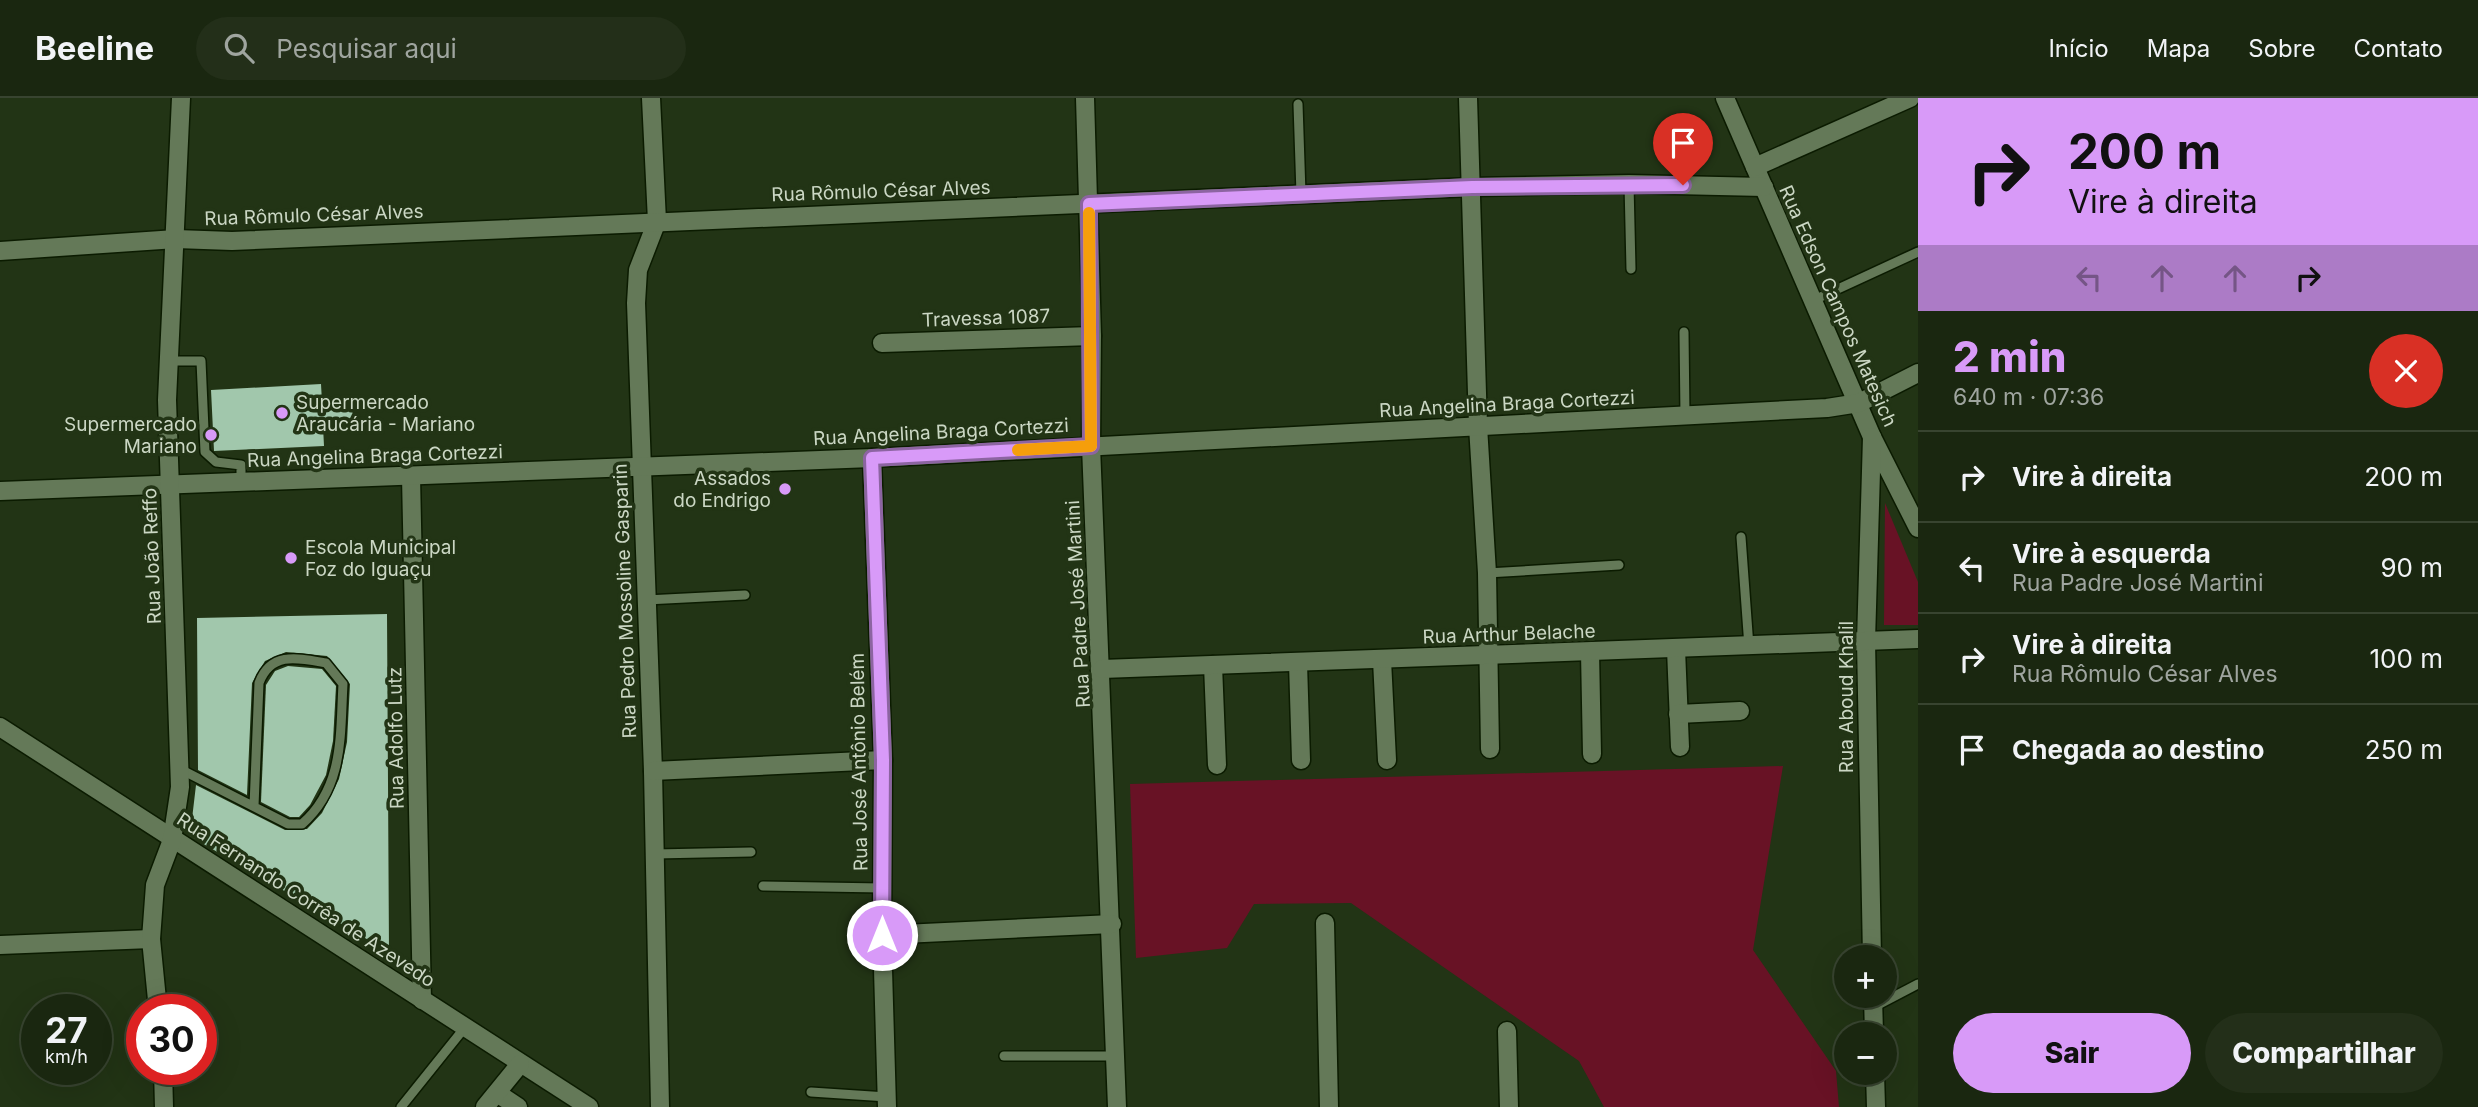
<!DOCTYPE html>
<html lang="pt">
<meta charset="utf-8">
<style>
:root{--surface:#1a2710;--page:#232f19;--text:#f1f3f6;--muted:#9fa59f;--line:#384430;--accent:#d89af8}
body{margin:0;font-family:Inter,sans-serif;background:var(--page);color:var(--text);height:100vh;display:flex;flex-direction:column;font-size:26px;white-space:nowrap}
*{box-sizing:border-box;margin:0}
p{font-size:23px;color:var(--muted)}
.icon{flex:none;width:38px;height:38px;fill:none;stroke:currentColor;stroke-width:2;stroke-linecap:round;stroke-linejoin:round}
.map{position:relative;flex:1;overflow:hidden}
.details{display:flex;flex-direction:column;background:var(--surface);width:560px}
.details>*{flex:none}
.hud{background:#d89af8;color:#111;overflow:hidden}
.controls{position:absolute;left:1834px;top:847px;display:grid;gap:14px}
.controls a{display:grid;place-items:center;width:63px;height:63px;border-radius:50%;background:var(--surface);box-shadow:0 7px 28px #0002,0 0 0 2px var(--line);font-size:35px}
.speed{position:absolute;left:21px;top:896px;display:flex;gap:14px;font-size:35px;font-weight:700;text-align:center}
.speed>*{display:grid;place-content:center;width:91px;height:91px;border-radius:50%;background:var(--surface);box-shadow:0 7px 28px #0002,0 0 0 2px var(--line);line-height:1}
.speed small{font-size:18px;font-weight:400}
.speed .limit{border:10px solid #d22;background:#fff;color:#111}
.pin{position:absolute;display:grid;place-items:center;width:60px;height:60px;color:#fff;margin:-72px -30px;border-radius:50% 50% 50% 0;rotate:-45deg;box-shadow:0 0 7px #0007}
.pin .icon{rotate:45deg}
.me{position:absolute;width:77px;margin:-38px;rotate:0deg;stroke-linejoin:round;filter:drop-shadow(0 0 5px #0008)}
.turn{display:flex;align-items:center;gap:24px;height:147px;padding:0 35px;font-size:32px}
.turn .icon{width:91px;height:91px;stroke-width:2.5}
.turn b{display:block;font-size:49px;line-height:60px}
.lanes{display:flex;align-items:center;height:66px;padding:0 35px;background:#0003;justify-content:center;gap:35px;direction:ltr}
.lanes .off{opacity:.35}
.round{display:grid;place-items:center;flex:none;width:74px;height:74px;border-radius:37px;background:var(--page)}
.overview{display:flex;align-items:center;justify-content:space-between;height:119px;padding:0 35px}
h1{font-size:42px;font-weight:800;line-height:52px;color:var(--accent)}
.primary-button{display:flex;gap:14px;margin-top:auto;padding:14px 35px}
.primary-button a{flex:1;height:80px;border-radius:42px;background:var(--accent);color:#111;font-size:28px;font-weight:800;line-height:80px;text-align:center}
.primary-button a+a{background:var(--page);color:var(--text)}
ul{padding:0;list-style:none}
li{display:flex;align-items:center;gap:21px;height:91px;padding:0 35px;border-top:2px solid var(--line)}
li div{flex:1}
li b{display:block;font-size:26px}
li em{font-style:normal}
header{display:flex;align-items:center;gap:42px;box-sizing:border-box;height:98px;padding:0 35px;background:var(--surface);border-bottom:2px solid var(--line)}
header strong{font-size:33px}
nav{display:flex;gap:38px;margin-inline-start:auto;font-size:24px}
.search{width:490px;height:63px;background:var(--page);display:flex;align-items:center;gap:18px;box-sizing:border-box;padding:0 24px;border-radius:38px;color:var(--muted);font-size:26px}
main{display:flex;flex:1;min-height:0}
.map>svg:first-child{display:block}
.green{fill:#681225}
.building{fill:#a1c7ac}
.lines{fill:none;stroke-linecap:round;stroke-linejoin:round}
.lane-casing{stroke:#0b1b00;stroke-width:12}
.street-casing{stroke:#0b1b00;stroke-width:21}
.lane{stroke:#647958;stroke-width:9}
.street{stroke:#647958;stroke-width:18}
.route-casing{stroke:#8c64a1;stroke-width:18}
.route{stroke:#d89af8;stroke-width:12}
.slow{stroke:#f59e0b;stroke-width:12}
.poi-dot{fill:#d89af8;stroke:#223415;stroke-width:2.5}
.labels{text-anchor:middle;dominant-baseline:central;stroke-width:7;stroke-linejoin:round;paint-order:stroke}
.street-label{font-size:19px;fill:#cbd7c4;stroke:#223415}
.poi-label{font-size:19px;fill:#cbd7c4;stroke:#223415;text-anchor:start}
</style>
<header>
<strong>Beeline</strong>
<div class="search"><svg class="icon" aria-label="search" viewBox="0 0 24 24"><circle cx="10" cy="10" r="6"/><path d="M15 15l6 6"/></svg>Pesquisar aqui</div>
<nav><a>Início</a><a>Mapa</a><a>Sobre</a><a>Contato</a></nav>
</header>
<main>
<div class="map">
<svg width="1918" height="1009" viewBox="0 0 1918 1009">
<rect width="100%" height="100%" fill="#223415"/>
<g class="green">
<polygon points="1885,405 1918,484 1918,527 1884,527"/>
<polygon points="1783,668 1753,852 1836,973 1839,1009 1604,1009 1579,963 1351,805 1254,806 1227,850 1136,860 1130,686"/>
</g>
<g class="building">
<polygon points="321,286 322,304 352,302 353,327 323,328 324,348 214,353 211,292"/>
<polygon points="387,516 389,854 190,738 196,687 285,732 307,731 322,715 339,681 347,644 350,586 327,558 286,554 265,563 252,585 247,697 198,672 197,520"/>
<polygon points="288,568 322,571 336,588 333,643 326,677 310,707 299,719 290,719 261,704 266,587 275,573"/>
</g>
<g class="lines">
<defs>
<g id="lane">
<polyline points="1298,6 1301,96"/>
<polyline points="1629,86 1631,171"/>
<polyline points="1814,202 1918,154"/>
<polyline points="1684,234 1685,318"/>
<polyline points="168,263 201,263 205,354 216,364 241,367 241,385"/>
<polyline points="1741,439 1749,549"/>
<polyline points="1487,475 1619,467"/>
<polyline points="646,502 745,497"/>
<path d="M180,671L288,726H302C344,689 340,638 343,586L326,565C298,560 271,553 259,585L254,708"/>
<polyline points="655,756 751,754"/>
<polyline points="763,788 882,790"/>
<polyline points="1874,909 1918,886"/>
<polyline points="1004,958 1115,958"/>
<polyline points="811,994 887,999"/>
<polyline points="401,1009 466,928"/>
</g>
<g id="street">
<polyline points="651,0 657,123 638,172 636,205 653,673 660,1009"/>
<polyline points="1085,0 1092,238 1091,348 1117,1009"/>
<polyline points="1468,0 1478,328 1487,475 1490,651"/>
<polyline points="1725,0 1872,339 1918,430"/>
<polyline points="1755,69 1910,0"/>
<polyline points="0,153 176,141 232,143 1472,89 1629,86 1764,89"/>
<polyline points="882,245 1092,238"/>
<polyline points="1872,339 1866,543 1872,859"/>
<polyline points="872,360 883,662 882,837 887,1009"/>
<polyline points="411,378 422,902"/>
<polyline points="0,393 872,360 1827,310 1859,305 1918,275"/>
<polyline points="1676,551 1680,649"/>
<polyline points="1590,554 1592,656"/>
<polyline points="1382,562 1387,662"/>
<polyline points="1298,565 1301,662"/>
<polyline points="1213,567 1217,667"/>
<polyline points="1102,571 1918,541"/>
<polyline points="1678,616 1740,613"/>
<polyline points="0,629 589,1009"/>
<polyline points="653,673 883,662"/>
<polyline points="1325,825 1329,1009"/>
<polyline points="882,837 1112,826"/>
<polyline points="0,847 151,841"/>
<polyline points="1873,898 1874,936"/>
<polyline points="158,912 151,841 155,787 172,742 180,689 167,302 181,0"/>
<polyline points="1507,933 1509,1009"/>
<polyline points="163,971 164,1009"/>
<polyline points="1875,975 1876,1009"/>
<polyline points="497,995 518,1009"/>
<polyline points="485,1009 520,966"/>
</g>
</defs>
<use href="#lane" class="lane-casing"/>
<use href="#street" class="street-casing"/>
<use href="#lane" class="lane"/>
<use href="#street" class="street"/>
</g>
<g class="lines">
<defs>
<polyline id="route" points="882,837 883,662 872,360 1091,348 1089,106 1472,89 1683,87"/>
</defs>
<use href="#route" class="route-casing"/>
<use href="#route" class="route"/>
<polyline class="slow" points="1018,352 1091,348 1089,115"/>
</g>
<g class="poi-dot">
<circle cx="282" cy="315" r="7"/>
<circle cx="211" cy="337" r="7"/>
<circle cx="785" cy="391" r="7"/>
<circle cx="291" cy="460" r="7"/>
</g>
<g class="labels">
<g class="street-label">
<text transform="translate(881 93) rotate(-2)">Rua Rômulo César Alves</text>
<text transform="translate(314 117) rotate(-2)">Rua Rômulo César Alves</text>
<text transform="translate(1838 208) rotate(66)">Rua Edson Campos Matesich</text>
<text transform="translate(986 220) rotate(-2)">Travessa 1087</text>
<text transform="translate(1507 306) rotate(-3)">Rua Angelina Braga Cortezzi</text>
<text transform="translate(941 334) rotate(-3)">Rua Angelina Braga Cortezzi</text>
<text transform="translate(375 358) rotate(-2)">Rua Angelina Braga Cortezzi</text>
<text transform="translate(152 458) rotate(-92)">Rua João Reffo</text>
<text transform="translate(625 503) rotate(-92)">Rua Pedro Mossoline Gasparin</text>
<text transform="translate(1078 506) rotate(-93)">Rua Padre José Martini</text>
<text transform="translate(1509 536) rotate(-2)">Rua Arthur Belache</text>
<text transform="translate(1846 599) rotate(-90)">Rua Aboud Khalil</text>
<text transform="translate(396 640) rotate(-91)">Rua Adolfo Lutz</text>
<text transform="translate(859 664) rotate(-91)">Rua José Antônio Belém</text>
<text transform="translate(306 802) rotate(33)">Rua Fernando Corrêa de Azevedo</text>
</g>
<g class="poi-label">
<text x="296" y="304">Supermercado<tspan x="296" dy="22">Araucária - Mariano</tspan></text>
<text x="197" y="326" text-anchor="end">Supermercado<tspan x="197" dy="22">Mariano</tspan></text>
<text x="771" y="380" text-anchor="end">Assados<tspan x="771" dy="22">do Endrigo</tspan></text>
<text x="305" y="449">Escola Municipal<tspan x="305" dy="22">Foz do Iguaçu</tspan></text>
</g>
</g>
</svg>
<div class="controls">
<a>+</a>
<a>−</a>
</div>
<div class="speed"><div>27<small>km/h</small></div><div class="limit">30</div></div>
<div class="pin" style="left:1683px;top:87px;background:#d93025"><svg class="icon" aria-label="arrive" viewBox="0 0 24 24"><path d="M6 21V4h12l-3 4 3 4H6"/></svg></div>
<svg class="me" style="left:882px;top:837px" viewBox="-20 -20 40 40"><circle r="17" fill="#d89af8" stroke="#fff" stroke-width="3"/><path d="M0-11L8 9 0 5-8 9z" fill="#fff"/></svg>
</div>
<section class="details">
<div class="hud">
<div class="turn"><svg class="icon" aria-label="right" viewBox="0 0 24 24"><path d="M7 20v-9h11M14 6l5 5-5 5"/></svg><div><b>200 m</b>Vire à direita</div></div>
<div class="lanes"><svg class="icon off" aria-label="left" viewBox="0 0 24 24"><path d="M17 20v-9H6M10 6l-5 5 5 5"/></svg><svg class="icon off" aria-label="ahead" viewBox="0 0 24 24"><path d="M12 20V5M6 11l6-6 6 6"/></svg><svg class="icon off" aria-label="ahead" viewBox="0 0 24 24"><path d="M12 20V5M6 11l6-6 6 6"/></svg><svg class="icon" aria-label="right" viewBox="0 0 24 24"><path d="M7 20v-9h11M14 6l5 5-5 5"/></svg></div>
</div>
<div class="overview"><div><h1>2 min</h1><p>640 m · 07:36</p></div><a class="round" style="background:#d93025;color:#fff"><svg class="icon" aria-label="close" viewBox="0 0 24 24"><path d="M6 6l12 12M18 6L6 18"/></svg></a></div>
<ul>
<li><svg class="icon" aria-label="right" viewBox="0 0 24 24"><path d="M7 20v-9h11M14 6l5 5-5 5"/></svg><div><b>Vire à direita</b></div><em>200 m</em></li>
<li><svg class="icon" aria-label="left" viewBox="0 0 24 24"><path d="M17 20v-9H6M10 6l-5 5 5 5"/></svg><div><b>Vire à esquerda</b><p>Rua Padre José Martini</p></div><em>90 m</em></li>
<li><svg class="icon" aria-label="right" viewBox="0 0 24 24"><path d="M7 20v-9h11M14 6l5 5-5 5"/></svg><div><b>Vire à direita</b><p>Rua Rômulo César Alves</p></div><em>100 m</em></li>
<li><svg class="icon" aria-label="arrive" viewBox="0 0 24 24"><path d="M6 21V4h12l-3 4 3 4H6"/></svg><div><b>Chegada ao destino</b></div><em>250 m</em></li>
</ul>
<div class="primary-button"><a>Sair</a><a>Compartilhar</a></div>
</section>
</main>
